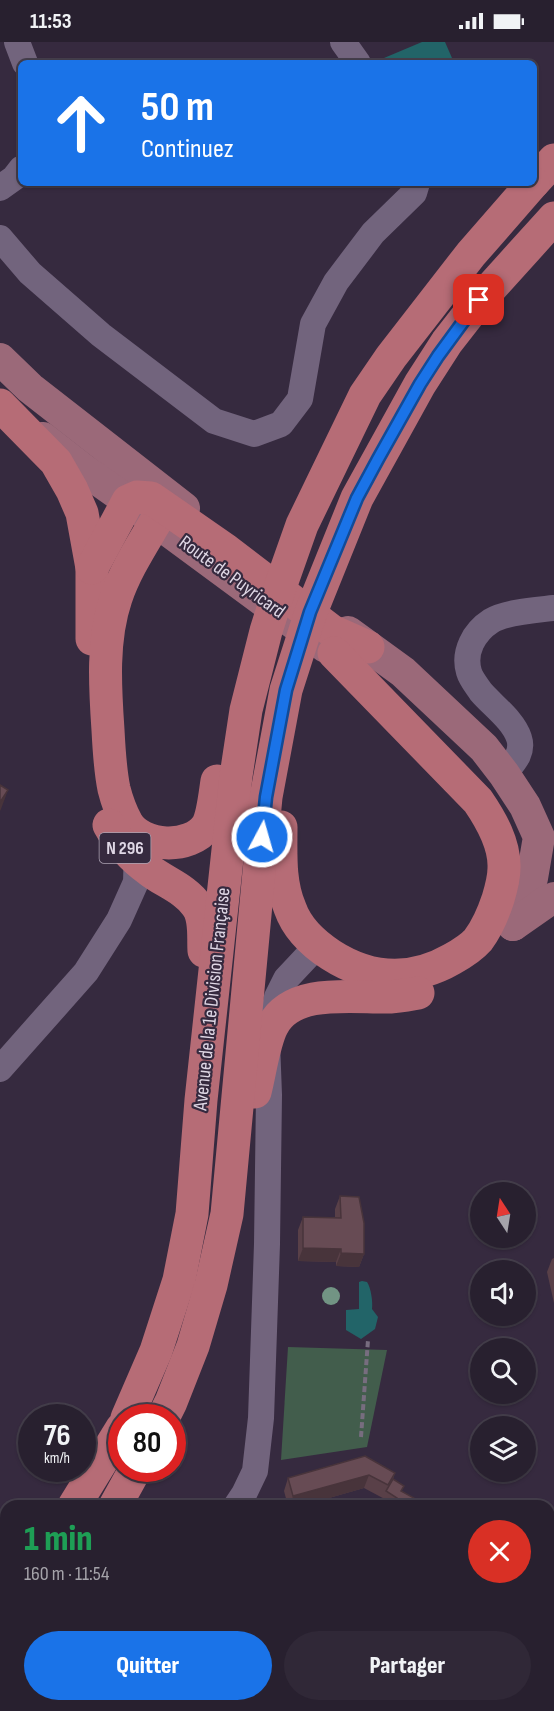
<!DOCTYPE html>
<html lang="fr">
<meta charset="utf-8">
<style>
:root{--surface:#28202f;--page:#302837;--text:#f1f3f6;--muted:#a5a3aa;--line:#443e4b;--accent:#1a73e8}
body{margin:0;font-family:"Sofia Sans Condensed",sans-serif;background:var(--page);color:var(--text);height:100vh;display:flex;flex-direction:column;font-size:22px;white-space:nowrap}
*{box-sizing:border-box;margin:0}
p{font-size:20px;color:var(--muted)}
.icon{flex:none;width:33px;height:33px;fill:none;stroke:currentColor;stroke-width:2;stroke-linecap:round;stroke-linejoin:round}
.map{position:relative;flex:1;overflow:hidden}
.side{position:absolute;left:0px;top:1458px;width:555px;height:212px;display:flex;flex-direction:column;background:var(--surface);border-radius:18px 18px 0 0;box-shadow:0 2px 4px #0004,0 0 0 2px var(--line)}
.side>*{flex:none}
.guide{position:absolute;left:18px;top:18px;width:519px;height:126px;border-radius:9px;box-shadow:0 2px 4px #0004,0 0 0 2px var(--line);background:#1a73e8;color:#fff;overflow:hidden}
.needle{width:39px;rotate:348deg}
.fabs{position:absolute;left:470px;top:1140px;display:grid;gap:12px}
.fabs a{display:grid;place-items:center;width:66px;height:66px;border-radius:50%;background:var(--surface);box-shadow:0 2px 4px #0004,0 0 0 2px var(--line);font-size:30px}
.speed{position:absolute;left:18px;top:1362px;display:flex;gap:12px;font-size:30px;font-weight:700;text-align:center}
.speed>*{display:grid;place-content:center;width:78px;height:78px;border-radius:50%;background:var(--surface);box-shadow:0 2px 4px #0004,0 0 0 2px var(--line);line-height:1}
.speed small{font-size:15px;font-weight:400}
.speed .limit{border:9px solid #d22;background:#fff;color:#111}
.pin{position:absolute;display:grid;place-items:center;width:51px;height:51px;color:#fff;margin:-26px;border-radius:12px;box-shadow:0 3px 9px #0006}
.me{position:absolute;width:66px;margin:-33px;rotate:6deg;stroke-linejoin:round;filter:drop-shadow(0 0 4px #0008)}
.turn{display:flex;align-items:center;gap:21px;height:126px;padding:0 24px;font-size:27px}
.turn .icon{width:78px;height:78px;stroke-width:2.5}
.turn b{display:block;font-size:42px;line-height:51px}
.round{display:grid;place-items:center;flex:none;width:63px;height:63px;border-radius:32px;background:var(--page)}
.headline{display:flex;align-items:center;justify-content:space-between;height:102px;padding:0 24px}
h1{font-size:36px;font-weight:800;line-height:45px;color:#1e9e55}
.button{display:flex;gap:12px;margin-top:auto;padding:12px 24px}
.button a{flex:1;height:69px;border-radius:36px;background:var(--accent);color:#fff;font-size:24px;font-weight:800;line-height:69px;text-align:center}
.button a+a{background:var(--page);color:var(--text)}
.status{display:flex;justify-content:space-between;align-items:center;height:42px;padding:0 30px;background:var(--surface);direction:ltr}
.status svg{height:16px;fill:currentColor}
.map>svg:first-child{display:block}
.garden{fill:#425d4c}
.water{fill:#226468}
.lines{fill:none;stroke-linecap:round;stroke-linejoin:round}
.path{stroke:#776d7f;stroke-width:4;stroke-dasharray:6 3;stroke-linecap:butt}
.minor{stroke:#72647d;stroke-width:26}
.major{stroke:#9b6979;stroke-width:32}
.highway{stroke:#b66c76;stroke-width:33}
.tree{fill:#729484}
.wall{fill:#594048}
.shaded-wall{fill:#48343b}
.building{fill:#674b54;stroke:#48343b;stroke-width:1.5}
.route-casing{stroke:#114b97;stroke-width:15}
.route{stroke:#1a73e8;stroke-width:10}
.labels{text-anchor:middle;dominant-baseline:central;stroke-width:4.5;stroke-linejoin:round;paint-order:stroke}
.shield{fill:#362a3f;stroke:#aca3b3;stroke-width:1.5}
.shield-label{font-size:18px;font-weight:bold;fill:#dfd7e5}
.street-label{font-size:20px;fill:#dfd7e5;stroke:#362a3f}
</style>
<div class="status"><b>11:53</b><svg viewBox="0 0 49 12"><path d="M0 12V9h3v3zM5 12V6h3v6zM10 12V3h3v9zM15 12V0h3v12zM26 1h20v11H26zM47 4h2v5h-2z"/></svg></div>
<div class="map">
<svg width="554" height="1669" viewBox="0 0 554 1669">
<rect width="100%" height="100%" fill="#362a3f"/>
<polygon class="garden" points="288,1305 387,1308 367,1405 281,1418"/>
<g class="water">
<polygon points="422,0 445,0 452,16 441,21 386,21 384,16"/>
<path d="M362,1239L367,1240C371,1246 373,1260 372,1267L378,1275L375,1287L361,1297L346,1288V1268L359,1267V1240Z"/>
</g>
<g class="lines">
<polyline class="path" points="361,1395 368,1298"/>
<g class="minor">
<polyline points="17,0 25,21"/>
<polyline points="343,0 358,21"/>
<polyline points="0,146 14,136 21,127"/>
<polyline points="0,196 30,231 101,293 214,379 254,392 281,382 300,357 313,282 336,240 373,191 414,151 417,141"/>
<path d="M504,732C513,721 524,711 519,696C513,678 493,664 481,650C477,644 471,637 469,630C463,610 474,590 491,579C505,570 537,568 554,566"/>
<polyline points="0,1027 86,930 119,878 136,840 137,805"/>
<polyline points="236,1464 244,1452 255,1429 261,1376 267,1202 269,1053 267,1000 277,955 286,937 317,904"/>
<polyline points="95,1664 100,1669"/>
<polyline points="488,1664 505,1669"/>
<polyline points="387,1669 408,1664"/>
</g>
<g class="major">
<polyline points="0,317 30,346 184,466"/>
<polyline points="43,396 84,428 128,459 326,605"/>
<polyline points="348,590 403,630 484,706 504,732 525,764 539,795 532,836 513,883"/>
<polyline points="513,883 546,860 554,856"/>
</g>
<g class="highway">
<polyline points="534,140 554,118"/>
<polyline points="0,363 56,420 72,448 82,471 92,526 92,597"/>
<path d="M156,479C142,503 125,529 116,556C102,597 105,645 108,688C109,707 110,728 114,747C117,759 121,770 127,781C142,806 190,808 207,784C213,774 215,751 217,739"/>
<polyline points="92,526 128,459 137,455 151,456 226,508 332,589 368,605"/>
<path d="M109,783C119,801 132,816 149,828C164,840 186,847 197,864C206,876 203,894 204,909"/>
<path d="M281,785C281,812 279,840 290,866C297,886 314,902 331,913C370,938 412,940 452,917C461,912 471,906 478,898C487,886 493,872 498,857C501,847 504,836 504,826C505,802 491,778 478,759L334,611"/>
<path d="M255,1050C260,1031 264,999 273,983C293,945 355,956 390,955C399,954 408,953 418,951"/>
<polyline points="127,1376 156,1309 179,1238 192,1172 201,1058 236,734 246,668 266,589 278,551 302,483 365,353 391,315 471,212 533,141"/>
<polyline points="163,1376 171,1360 193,1304 211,1243 227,1172 266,755 286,648 311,570 357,456 420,342 447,300 479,259 554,176"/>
<polyline points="74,1464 122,1386"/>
<polyline points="115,1464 136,1426"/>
<polyline points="0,1554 6,1548"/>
<polyline points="0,1602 6,1597"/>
</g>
</g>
<circle class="tree" cx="331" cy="1254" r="9"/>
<g class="wall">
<polygon points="340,1154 364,1212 359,1225 336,1224 336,1220 298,1219 298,1188 303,1175 335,1175 335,1167"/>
<polygon points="554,1216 554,1261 547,1230 552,1217"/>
<polygon points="395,1431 393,1437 402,1449 422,1464 393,1464 394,1462 364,1446 301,1464 288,1464 284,1449 288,1436"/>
<polygon points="549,1516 554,1519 554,1575 549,1571"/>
</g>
<g class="shaded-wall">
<polygon points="8,748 1,767 0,769 0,760"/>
<polygon points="303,1206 341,1207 336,1220 298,1219"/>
<polygon points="341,1211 364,1212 359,1225 336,1224"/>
<polygon points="369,1433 364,1446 301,1464 290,1464 293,1454"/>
</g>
<g class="building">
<polygon points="0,743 8,748 0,760"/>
<polygon points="340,1154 359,1155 364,1181 364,1212 341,1211 341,1207 303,1206 303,1175 341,1176"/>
<polygon points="365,1414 395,1431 388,1443 369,1433 293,1454 288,1436"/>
<polygon points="393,1437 404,1444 401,1449 423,1461 422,1464 404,1464 395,1459 397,1456 386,1449"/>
<polygon points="549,1516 554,1519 554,1558 549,1554"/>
</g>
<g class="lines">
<defs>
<polyline id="route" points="262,795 266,755 286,648 310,570 357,456 378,417 420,342 438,314 479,258"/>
</defs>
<use href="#route" class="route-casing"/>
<use href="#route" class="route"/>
</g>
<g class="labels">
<rect class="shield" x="99.5" y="791" width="51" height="30" rx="4.5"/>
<g class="shield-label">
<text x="125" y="806">N 296</text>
</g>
<g class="street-label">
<text transform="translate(232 535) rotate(36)">Route de Puyricard</text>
<text transform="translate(212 957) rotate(-84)">Avenue de la 1e Division Française</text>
</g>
</g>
</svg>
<div class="fabs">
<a><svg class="needle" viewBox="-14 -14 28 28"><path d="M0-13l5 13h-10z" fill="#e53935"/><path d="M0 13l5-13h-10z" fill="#a5a3aa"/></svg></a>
<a><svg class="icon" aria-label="sound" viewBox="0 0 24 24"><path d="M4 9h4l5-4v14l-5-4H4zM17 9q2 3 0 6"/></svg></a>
<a><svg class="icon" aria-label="search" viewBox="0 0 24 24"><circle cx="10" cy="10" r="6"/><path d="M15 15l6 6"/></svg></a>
<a><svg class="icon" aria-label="layers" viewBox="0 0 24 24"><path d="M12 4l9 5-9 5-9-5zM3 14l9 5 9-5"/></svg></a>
</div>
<div class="speed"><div>76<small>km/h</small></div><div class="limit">80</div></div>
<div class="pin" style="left:479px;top:258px;background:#d93025"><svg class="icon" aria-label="arrive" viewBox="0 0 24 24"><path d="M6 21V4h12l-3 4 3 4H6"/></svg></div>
<svg class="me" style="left:262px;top:795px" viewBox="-20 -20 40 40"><circle r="17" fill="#1a73e8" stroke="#fff" stroke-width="3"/><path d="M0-11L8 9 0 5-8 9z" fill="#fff"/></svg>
<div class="guide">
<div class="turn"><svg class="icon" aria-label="ahead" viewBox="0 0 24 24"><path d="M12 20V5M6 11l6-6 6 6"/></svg><div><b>50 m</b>Continuez</div></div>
</div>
<section class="side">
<div class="headline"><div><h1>1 min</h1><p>160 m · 11:54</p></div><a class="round" style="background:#d93025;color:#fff"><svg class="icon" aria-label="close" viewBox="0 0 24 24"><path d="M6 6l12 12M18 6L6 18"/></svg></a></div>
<div class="button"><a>Quitter</a><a>Partager</a></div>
</section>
</div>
